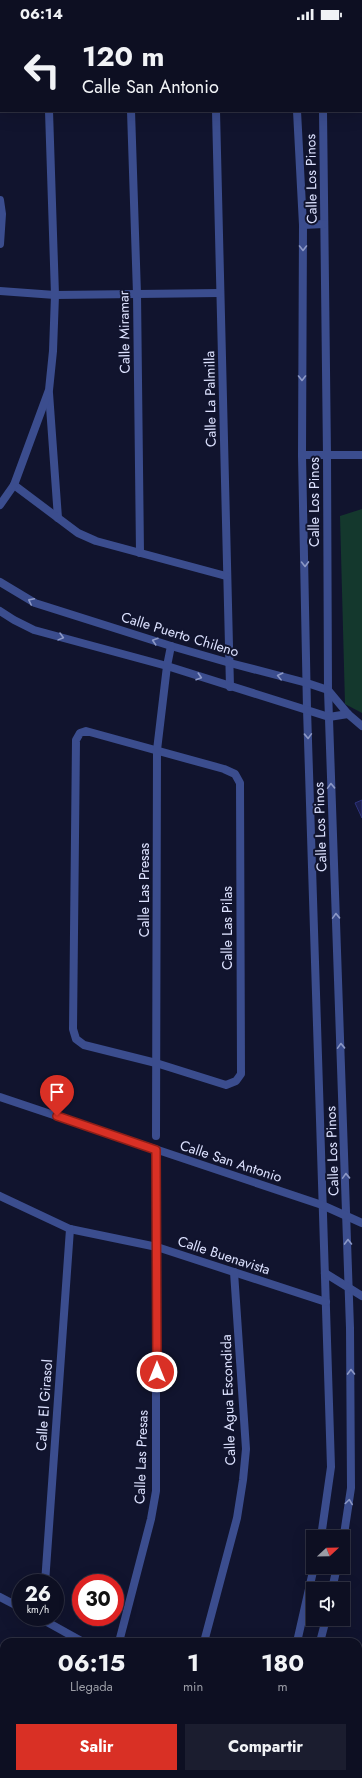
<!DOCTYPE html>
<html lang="es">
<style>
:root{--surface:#0d0f22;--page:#1b1d2f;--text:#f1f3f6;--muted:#9a9ca5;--line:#2d2f40;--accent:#d93025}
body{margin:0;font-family:Jost,sans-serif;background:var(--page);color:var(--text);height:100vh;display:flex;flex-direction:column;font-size:15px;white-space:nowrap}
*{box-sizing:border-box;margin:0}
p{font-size:13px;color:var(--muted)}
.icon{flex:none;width:22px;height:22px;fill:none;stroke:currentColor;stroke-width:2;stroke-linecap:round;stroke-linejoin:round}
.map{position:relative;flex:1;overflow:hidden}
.sheet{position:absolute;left:0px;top:1610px;width:362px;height:140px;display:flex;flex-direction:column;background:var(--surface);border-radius:12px 12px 0 0;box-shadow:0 4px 16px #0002,0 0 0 1px var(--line)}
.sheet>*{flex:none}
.top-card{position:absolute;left:0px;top:0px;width:362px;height:84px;box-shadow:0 4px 16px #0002,0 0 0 1px var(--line);background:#0d0f22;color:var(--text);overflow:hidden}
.needle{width:26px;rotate:68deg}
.tools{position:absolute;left:306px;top:1502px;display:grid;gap:8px}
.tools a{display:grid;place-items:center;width:44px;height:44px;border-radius:0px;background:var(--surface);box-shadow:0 4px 16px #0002,0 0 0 1px var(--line);font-size:20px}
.speed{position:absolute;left:12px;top:1546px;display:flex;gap:8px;font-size:20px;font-weight:700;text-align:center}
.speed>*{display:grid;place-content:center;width:52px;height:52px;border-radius:50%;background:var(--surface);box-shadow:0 4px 16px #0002,0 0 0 1px var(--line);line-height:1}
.speed small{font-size:10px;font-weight:400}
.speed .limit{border:6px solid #d22;background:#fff;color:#111}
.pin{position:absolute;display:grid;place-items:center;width:34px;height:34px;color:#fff;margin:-41px -17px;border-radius:50% 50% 50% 0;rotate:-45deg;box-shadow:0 0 4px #0007}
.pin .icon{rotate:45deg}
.me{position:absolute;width:44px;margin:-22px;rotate:0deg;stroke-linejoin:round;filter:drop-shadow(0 0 3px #0008)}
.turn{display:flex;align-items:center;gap:14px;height:84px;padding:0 16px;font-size:18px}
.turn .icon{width:52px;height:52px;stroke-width:2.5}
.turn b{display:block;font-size:28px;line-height:34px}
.eta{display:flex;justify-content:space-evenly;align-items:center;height:68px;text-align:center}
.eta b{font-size:24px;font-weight:700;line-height:28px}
.button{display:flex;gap:8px;margin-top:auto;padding:8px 16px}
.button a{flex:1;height:46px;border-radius:0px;background:var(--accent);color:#fff;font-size:16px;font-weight:700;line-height:46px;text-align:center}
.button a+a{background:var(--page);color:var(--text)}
.status{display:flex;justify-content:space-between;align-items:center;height:28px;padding:0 20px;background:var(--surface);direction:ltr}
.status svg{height:11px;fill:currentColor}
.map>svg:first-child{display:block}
.green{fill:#14382d}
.building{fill:#1c1f4f;stroke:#2e337c}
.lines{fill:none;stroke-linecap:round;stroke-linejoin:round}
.path{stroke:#2dc393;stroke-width:2;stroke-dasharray:2 3;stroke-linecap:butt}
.street{stroke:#3b4d8e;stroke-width:8}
.oneway{stroke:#8c98c6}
.route-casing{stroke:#8d1f18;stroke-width:10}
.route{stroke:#d93025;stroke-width:7}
.labels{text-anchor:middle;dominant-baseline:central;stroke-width:4;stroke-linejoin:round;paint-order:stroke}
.street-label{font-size:14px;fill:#dde2ff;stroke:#11142e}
</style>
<div class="status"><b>06:14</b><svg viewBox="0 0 49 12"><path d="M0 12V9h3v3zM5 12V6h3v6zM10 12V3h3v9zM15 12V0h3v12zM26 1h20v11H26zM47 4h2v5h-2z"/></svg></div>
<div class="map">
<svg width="362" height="1750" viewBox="0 0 362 1750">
<rect width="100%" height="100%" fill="#11142e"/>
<polygon class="green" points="362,481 362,685 345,676 340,488"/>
<polygon class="building" points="362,772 362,790 355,775"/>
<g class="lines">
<g class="path">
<polyline points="0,1675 4,1677"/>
<polyline points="0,1736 4,1738"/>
<polyline points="20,1746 28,1750"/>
<polyline points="132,1746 138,1750"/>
</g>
<g class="street">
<polyline points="129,0 129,1"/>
<polyline points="214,0 214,1"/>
<polyline points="293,0 293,1"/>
<polyline points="322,0 322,1"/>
<polyline points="131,83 137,266 140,525"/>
<polyline points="216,83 230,659"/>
<polyline points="297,83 303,197 302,427 307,681 331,1439 321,1509"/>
<polyline points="323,83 327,427 328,662 350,1300 351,1460 343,1513"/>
<polyline points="0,172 2,186 0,216"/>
<polyline points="303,197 324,196"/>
<polyline points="0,263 55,267 220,265"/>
<polyline points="49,365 58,490"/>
<polyline points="302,427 362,427"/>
<polyline points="14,457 78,505 96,513 226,548"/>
<polyline points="0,477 14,457 49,362 53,323 55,267 49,83"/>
<polyline points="0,554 35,575 171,618 230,635 307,655 328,662 348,686 362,698"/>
<polyline points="0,583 14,592 34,602 167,638 329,689 348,686"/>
<polygon points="86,703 224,741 235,746 240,755 241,1046 236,1053 226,1057 156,1035 84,1017 76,1011 73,1001 76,712 80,705"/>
<polyline points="0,1069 322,1177 362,1195"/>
<polyline points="156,1108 157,722 167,638 171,618"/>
<polyline points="0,1168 70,1201 157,1219 326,1274"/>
<polyline points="325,1245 362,1268"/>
<polyline points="45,1555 70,1201"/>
<polyline points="332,1561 337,1539"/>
<polyline points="0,1569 21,1580"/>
<polyline points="38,1589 83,1614"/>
<polyline points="119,1614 151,1491 156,1463 156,1122"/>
<polyline points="204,1614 237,1490 243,1452 246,1421 234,1244"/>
<polyline points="297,1614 314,1539"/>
<polyline points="320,1614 326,1591"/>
<polyline points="0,1658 4,1660"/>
<polyline points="155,1746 162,1750"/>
<polyline points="263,1750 264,1746"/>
<polyline points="289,1750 290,1746"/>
</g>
</g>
<defs><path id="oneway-chevron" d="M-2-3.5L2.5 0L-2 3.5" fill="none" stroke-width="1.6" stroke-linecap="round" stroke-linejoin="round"/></defs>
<g class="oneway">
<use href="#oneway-chevron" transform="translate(303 220) rotate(90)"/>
<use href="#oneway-chevron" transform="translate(302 350) rotate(90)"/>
<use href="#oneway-chevron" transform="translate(305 536) rotate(89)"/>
<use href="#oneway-chevron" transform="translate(31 573) rotate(-153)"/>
<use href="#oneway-chevron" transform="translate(61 609) rotate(15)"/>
<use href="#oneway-chevron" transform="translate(155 613) rotate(-162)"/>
<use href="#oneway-chevron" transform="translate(280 648) rotate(-166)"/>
<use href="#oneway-chevron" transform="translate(199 649) rotate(18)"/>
<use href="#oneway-chevron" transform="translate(308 708) rotate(88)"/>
<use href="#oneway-chevron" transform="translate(331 758) rotate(-92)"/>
<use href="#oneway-chevron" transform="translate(336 888) rotate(-92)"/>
<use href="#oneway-chevron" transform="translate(341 1018) rotate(-92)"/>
<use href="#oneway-chevron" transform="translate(346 1148) rotate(-92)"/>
<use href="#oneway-chevron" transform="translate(348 1214) rotate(-91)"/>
<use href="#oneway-chevron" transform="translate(351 1344) rotate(-91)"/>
<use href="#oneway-chevron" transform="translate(349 1474) rotate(-82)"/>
</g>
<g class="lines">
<defs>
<polyline id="route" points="57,1088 156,1122 157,1344"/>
</defs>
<use href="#route" class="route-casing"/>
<use href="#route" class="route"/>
</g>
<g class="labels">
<g class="street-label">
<text transform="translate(311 151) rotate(-91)">Calle Los Pinos</text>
<text transform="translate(124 304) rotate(-91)">Calle Miramar</text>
<text transform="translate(210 371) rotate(-91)">Calle La Palmilla</text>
<text transform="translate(314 474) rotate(-90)">Calle Los Pinos</text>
<text transform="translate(180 606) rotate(17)">Calle Puerto Chileno</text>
<text transform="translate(320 799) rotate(-92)">Calle Los Pinos</text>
<text transform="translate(144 862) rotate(-90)">Calle Las Presas</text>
<text transform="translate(227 900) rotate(-90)">Calle Las Pilas</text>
<text transform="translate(332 1123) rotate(-92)">Calle Los Pinos</text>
<text transform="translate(231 1133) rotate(18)">Calle San Antonio</text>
<text transform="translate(224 1227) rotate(18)">Calle Buenavista</text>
<text transform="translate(228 1372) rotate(-92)">Calle Agua Escondida</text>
<text transform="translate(44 1377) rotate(-86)">Calle El Girasol</text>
<text transform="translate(141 1429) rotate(-88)">Calle Las Presas</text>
</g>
</g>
</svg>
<div class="tools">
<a><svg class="needle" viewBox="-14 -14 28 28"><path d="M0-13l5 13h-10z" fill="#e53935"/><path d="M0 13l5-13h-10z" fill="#9a9ca5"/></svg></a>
<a><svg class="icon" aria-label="sound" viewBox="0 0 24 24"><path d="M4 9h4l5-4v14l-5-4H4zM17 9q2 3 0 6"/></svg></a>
</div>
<div class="speed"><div>26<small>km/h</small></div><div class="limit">30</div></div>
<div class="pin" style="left:57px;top:1088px;background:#d93025"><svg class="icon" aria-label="arrive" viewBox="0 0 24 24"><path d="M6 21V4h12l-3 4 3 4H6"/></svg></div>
<svg class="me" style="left:157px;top:1344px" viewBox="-20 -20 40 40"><circle r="17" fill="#d93025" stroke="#fff" stroke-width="3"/><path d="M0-11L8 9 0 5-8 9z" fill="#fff"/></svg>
<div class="top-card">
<div class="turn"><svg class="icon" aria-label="left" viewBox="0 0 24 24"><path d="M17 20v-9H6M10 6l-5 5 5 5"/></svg><div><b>120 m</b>Calle San Antonio</div></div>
</div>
<section class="sheet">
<div class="eta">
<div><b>06:15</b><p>Llegada</p></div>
<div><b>1</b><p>min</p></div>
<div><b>180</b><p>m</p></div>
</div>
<div class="button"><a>Salir</a><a>Compartir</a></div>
</section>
</div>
